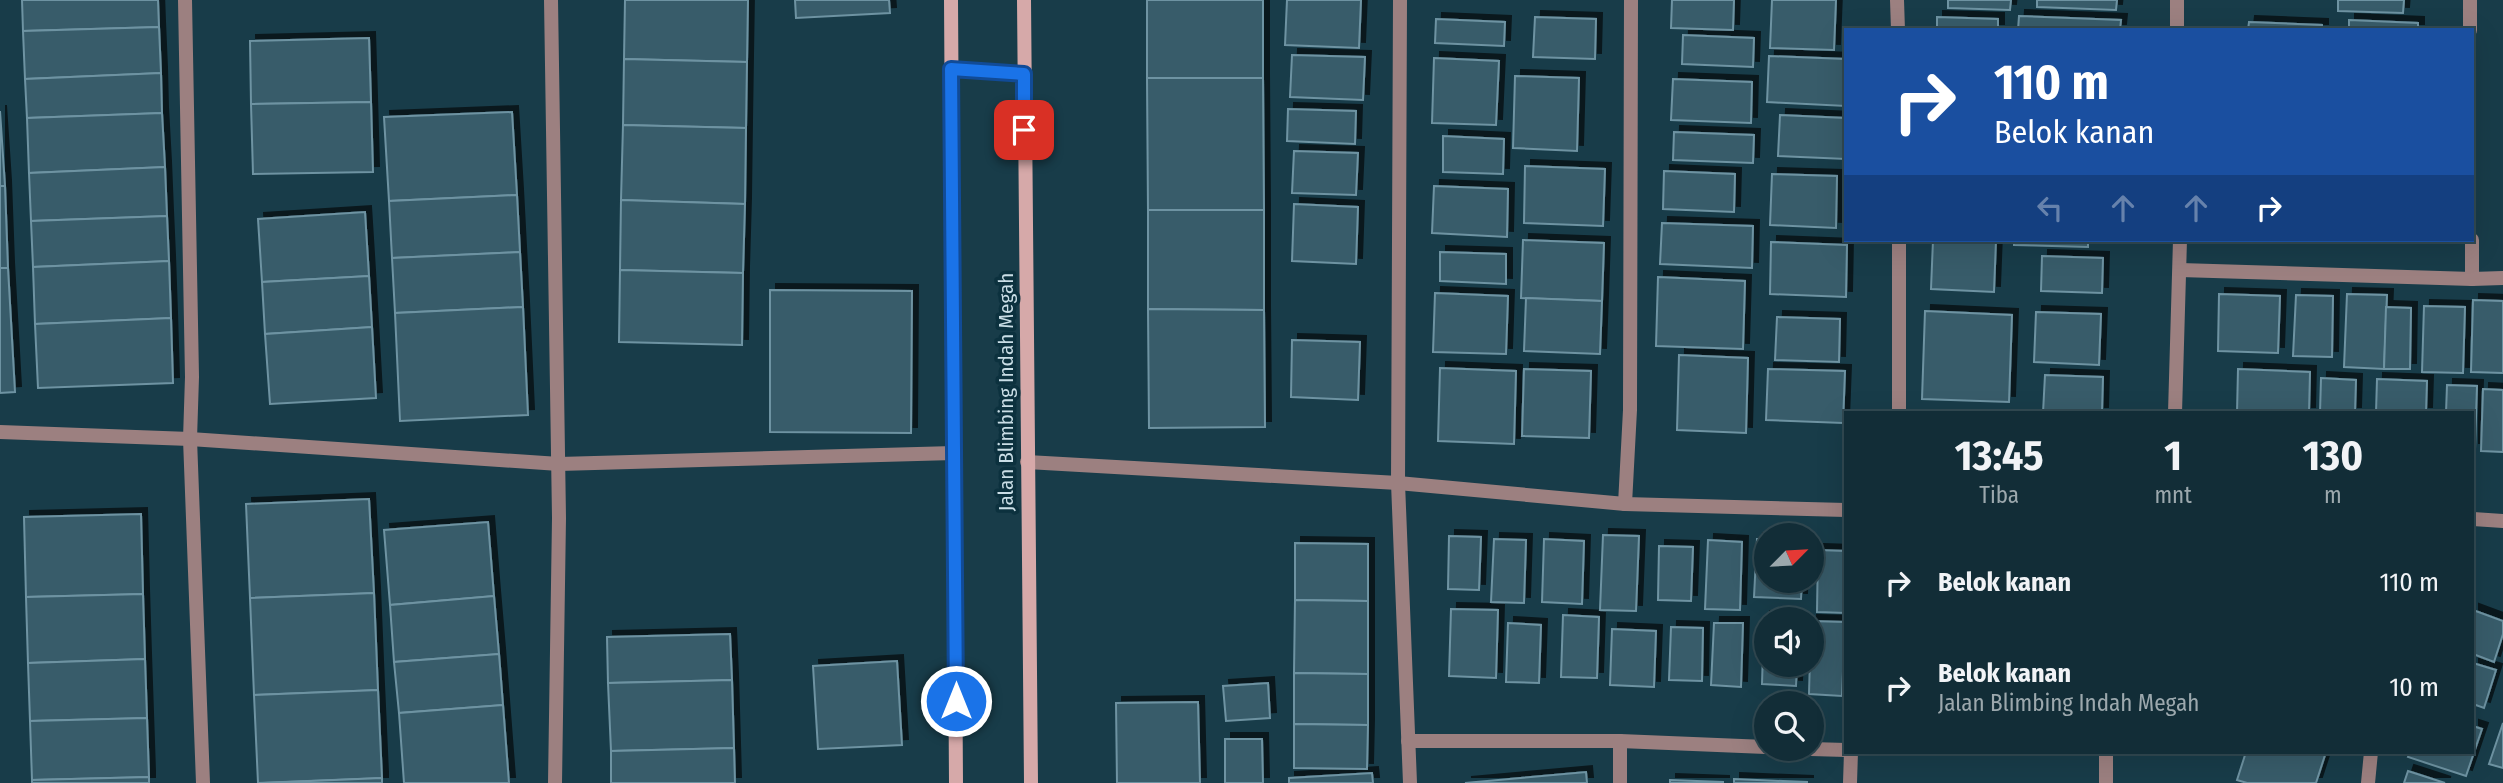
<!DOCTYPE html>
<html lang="id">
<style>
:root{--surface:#122d37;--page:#1b353f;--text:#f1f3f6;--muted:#9ca8ad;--line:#314952}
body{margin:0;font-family:"Fira Sans Condensed",sans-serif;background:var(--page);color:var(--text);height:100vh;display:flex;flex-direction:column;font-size:26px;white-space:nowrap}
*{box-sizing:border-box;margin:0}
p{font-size:23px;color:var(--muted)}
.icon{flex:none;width:38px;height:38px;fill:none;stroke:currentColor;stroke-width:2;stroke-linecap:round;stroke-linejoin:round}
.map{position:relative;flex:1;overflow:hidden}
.side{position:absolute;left:1844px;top:411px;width:630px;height:343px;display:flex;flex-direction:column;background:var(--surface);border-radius:0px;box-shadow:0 7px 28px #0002,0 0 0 2px var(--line)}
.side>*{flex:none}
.guide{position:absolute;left:1844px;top:28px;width:630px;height:214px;border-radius:0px;box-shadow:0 7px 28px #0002,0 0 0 2px var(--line);background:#1a4fa0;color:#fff;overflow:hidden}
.needle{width:46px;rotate:66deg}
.buttons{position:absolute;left:1754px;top:523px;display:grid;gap:14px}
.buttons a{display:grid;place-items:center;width:70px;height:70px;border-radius:50%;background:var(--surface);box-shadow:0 7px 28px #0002,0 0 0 2px var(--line);font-size:35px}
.pin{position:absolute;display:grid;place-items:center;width:60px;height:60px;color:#fff;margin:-30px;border-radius:14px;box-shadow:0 4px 10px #0006}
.me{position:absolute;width:77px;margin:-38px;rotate:0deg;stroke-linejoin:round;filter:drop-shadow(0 0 5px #0008)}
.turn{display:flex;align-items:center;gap:24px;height:147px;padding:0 35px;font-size:32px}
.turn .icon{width:91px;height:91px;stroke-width:2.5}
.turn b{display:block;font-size:49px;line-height:60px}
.lanes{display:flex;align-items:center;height:66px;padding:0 35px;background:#0003;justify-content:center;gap:35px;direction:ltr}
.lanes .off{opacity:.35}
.eta{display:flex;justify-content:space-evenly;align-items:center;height:119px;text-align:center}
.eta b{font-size:42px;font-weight:700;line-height:49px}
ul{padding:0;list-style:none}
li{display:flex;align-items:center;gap:21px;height:105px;padding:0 35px}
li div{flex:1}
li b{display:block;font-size:26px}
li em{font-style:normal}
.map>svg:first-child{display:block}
.building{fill:#385c6a;stroke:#6e93a2;stroke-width:2;filter:url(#shadow)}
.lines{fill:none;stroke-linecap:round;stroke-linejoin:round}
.street{stroke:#9c8080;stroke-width:14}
.secondary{stroke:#d6a9a9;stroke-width:14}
.route-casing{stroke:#114b97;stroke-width:18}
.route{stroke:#1a73e8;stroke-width:12}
.labels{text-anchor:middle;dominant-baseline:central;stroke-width:7;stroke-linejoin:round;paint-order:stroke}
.street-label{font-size:21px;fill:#cadee6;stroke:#0c313e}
</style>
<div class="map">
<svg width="2503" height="783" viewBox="0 0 2503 783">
<defs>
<filter id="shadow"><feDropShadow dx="6" dy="-6" stdDeviation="0" flood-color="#0009"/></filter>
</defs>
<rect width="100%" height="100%" fill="#183c49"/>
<g class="building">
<polygon points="22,0 158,0 159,27 23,31"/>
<polygon points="625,0 748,0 747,62 624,59"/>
<polygon points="795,0 889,0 890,13 796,18"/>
<rect x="1147" y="0" width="116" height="78"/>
<polygon points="1287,0 1361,0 1359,48 1285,45"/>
<polygon points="1672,0 1734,0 1733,30 1671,28"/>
<polygon points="1772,0 1836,0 1834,50 1770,48"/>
<polygon points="1948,0 2011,0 2010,10 1948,8"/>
<polygon points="2037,0 2117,0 2116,10 2037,7"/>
<polygon points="2338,0 2404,0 2403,13 2338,11"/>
<polygon points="2019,16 2121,20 2120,30 2018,30"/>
<polygon points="1535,17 1596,19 1595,59 1533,57"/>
<polygon points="1937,17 1998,19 1998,30 1937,30"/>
<polygon points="1436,19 1505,22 1504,46 1435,43"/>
<polygon points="2349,20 2418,23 2418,30 2349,30"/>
<polygon points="2249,22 2322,25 2322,30 2248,30"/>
<polygon points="159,27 161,73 25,79 23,31"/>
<polygon points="1683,35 1754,38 1753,67 1682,64"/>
<polygon points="369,38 371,102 251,104 250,41"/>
<polygon points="1292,55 1365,57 1363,100 1290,97"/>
<polygon points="1769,56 1846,59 1846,106 1767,102"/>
<polygon points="1434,58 1499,61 1496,125 1432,123"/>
<polygon points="624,59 747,62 746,128 623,125"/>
<polygon points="161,73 162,113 27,118 25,79"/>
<polygon points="1515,76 1579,78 1577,151 1513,148"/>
<polygon points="1147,78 1263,78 1264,210 1148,210"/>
<polygon points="1673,79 1752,82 1751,123 1671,120"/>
<polygon points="371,102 373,172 253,174 251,104"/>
<polygon points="1288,109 1356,111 1355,144 1287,141"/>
<polygon points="0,111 5,186 0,186"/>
<polygon points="512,112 517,195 389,201 384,117"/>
<polygon points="162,113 165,167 29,173 27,118"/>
<polygon points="1780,115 1846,118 1846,159 1778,156"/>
<polygon points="623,125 746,128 745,204 621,200"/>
<polygon points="1674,132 1754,135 1753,163 1673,160"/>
<polygon points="1443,136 1504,139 1503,174 1443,172"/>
<polygon points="1294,151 1358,153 1356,195 1292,193"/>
<polygon points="1525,166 1605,169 1603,226 1524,223"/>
<polygon points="165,167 167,216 31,221 29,173"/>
<polygon points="1664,171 1735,174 1734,212 1663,209"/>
<polygon points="1772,174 1837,176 1836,228 1770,225"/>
<polygon points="0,186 5,186 8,268 0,268"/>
<polygon points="1434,186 1508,189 1507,237 1432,233"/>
<polygon points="517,195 520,252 392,258 389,201"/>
<polygon points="621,200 745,204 743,273 620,270"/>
<polygon points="1294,204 1358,207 1356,264 1292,261"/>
<polygon points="1148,210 1264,210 1264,310 1148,309"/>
<polygon points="365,212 369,276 262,282 258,219"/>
<polygon points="167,216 169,261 33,267 31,221"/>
<polygon points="1662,223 1753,226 1752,268 1660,264"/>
<polygon points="1523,240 1604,243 1602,301 1521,298"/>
<polygon points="1933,240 1996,240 1994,292 1931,289"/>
<polygon points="2014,240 2088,240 2088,247 2014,245"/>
<polygon points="1771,242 1847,245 1846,297 1770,294"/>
<polygon points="520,252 523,307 395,313 392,258"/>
<polygon points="1440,252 1506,254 1506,284 1440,281"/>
<polygon points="2042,256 2103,258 2102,293 2041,291"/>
<polygon points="169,261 171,318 35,324 33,267"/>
<polygon points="0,268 8,268 15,392 0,393"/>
<polygon points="620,270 743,273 742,345 619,342"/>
<polygon points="369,276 372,327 265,334 262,282"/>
<polygon points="1658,277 1745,281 1743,349 1656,346"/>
<polygon points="770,290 912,291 911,433 770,432"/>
<polygon points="1435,293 1508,296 1506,354 1433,352"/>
<polygon points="2219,294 2280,296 2278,353 2218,351"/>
<polygon points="2347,294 2387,295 2384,369 2344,367"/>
<polygon points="2296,295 2333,296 2332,357 2293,356"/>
<polygon points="1526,298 1602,301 1600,354 1524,351"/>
<polygon points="2473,300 2503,301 2503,373 2471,372"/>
<polygon points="2424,306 2465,307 2463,373 2422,372"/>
<polygon points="523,307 528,415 400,421 395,313"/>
<polygon points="2386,307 2411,308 2410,369 2384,369"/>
<polygon points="1148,309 1264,310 1265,427 1149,428"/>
<polygon points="1925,311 2012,315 2009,402 1922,399"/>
<polygon points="2036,312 2101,314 2099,365 2034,362"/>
<polygon points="1777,317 1840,319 1839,362 1775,360"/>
<polygon points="171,318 173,383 38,388 35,324"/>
<polygon points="372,327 376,398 270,404 265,334"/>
<polygon points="1292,340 1360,342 1358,400 1291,397"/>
<polygon points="1679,355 1748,358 1746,433 1677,430"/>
<polygon points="1440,368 1516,371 1514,444 1438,441"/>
<polygon points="1524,369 1591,371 1589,438 1522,436"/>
<polygon points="1768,369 1845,371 1843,423 1766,420"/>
<polygon points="2238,369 2310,372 2309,413 2237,413"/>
<polygon points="2045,375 2103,377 2102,413 2043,413"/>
<polygon points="2321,378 2356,380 2355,413 2320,413"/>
<polygon points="2377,379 2427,381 2426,413 2376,413"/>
<polygon points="2447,385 2477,386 2475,449 2473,449 2473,413 2446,413"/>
<polygon points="2483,389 2503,390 2503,452 2481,451"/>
<polygon points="369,499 374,593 250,598 246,504"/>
<polygon points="141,514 143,594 26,597 24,517"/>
<polygon points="488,522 494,596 390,605 384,530"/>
<polygon points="1603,535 1639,536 1636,611 1600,610"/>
<polygon points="1449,536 1481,537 1479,590 1448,589"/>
<polygon points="1494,539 1526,540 1524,603 1491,602"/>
<polygon points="1544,539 1584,541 1582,604 1542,602"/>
<polygon points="1757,539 1766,539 1766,581 1802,581 1801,599 1754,597"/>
<polygon points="1708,540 1742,542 1740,610 1705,609"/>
<polygon points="1295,543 1368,544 1368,601 1295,600"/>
<polygon points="1659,546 1693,547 1691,601 1658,600"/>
<polygon points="1818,550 1846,551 1846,613 1817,612"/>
<polygon points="374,593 378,690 254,695 250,598"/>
<polygon points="143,594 145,659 28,663 26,597"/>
<polygon points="494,596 499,654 394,662 390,605"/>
<polygon points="1295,600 1368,601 1368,674 1294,673"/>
<polygon points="1451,609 1498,610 1496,678 1449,676"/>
<polygon points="2473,610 2503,621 2503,634 2494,662 2473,654"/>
<polygon points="1563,615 1599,617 1597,678 1561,677"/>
<polygon points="1764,617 1799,619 1766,620 1766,665 1797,665 1796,686 1762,684"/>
<polygon points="1811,621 1845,622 1842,696 1809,694"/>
<polygon points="1508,623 1541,625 1539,683 1506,682"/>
<polygon points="1714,623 1743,623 1741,687 1711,685"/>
<polygon points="1671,627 1703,628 1702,681 1669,680"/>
<polygon points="1612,629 1656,631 1654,687 1610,685"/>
<polygon points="730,634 732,680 608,683 607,637"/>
<polygon points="499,654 503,705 399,713 394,662"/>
<polygon points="145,659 147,718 30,721 28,663"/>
<polygon points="897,661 902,745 818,749 813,666"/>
<polygon points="2473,663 2496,670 2484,708 2473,704"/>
<polygon points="1294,673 1368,674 1368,725 1294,724"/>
<polygon points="732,680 734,748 611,751 608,683"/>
<polygon points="1268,683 1270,718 1226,721 1223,686"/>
<polygon points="378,690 382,778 258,783 254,695"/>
<polygon points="1198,702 1200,783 1117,783 1116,703"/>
<polygon points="503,705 509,783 404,783 399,713"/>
<polygon points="147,718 149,777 32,780 30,721"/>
<polygon points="2503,723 2503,768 2489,764"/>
<polygon points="1294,724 1368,725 1367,769 1294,768"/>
<polygon points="2473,726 2482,729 2466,776 2408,757 2410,752 2473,752"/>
<polygon points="1225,739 1262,739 1263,783 1225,783"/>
<polygon points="734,748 735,783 611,783 611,751"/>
<polygon points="2246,752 2326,752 2316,783 2247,783 2237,780"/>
<polygon points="2408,771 2445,783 2404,783"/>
<polygon points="1586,772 1587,783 1465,783"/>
<polygon points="1372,773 1373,783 1289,783 1289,778"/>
<polygon points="149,777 149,783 32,783 32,780"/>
<polygon points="382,778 382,783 263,783"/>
<polygon points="1734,779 1807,782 1807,783 1734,783"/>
<polygon points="1670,780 1723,782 1723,783 1670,783"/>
</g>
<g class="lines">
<g class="street">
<polyline points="185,0 192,377 190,439 203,783"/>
<polyline points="551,0 559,518 555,783"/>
<polyline points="1400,0 1398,483 1410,783"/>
<polyline points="1897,0 1898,30"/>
<polyline points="2177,0 2177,30"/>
<polyline points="2470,0 2470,30"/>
<polyline points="1899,240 1899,413"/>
<polyline points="2472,240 2472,279"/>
<polyline points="2180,270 2472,279 2503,278"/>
<polyline points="2175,413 2180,240"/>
<polyline points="0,432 190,439 559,464 954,453"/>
<polyline points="1027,462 1398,483 1625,504 1846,510"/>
<polyline points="1625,504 1630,410 1631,0"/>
<polyline points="2473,519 2503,521"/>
<polyline points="1408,741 1620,741 1766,747"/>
<polyline points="1811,749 1846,750"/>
<polyline points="2106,752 2106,783"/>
<polyline points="1620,783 1620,741"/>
<polyline points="1850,783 1851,752"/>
<polyline points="2368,783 2371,752"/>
</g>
<g class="secondary">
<polyline points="951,0 956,783"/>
<polyline points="1024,0 1031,783"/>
<polyline points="951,69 1024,74"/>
</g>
</g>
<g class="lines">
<defs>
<polyline id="route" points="956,701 951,69 1024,74 1024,130"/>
</defs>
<use href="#route" class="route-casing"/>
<use href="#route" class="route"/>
</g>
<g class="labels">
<g class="street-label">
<text transform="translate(1006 392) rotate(-90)">Jalan Blimbing Indah Megah</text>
</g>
</g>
</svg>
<div class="buttons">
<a><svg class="needle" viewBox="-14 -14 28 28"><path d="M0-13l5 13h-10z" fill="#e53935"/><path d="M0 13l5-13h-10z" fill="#9ca8ad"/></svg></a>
<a><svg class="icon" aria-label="sound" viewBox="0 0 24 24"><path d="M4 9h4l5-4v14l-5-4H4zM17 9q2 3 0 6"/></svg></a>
<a><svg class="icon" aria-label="search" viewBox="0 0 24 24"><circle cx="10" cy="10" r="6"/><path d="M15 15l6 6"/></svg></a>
</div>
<div class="pin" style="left:1024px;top:130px;background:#d93025"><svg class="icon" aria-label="arrive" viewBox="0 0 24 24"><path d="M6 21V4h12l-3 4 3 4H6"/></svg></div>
<svg class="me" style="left:956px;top:701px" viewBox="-20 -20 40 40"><circle r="17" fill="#1a73e8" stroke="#fff" stroke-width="3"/><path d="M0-11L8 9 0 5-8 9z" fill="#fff"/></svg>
<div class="guide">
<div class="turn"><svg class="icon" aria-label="right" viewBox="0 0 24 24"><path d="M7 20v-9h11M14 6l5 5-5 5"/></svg><div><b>110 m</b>Belok kanan</div></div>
<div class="lanes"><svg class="icon off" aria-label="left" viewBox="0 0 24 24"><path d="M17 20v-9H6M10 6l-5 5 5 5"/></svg><svg class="icon off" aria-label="ahead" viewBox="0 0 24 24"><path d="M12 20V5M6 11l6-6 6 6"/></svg><svg class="icon off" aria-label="ahead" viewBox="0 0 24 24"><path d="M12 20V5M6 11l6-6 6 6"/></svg><svg class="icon" aria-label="right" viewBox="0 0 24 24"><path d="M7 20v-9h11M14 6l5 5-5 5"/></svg></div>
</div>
<section class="side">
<div class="eta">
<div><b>13:45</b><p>Tiba</p></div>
<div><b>1</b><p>mnt</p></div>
<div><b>130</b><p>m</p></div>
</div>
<ul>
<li><svg class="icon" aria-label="right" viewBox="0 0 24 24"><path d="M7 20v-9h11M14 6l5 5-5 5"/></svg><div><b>Belok kanan</b></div><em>110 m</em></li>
<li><svg class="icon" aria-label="right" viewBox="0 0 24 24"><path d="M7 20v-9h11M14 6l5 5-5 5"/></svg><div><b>Belok kanan</b><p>Jalan Blimbing Indah Megah</p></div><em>10 m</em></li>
</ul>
</section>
</div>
